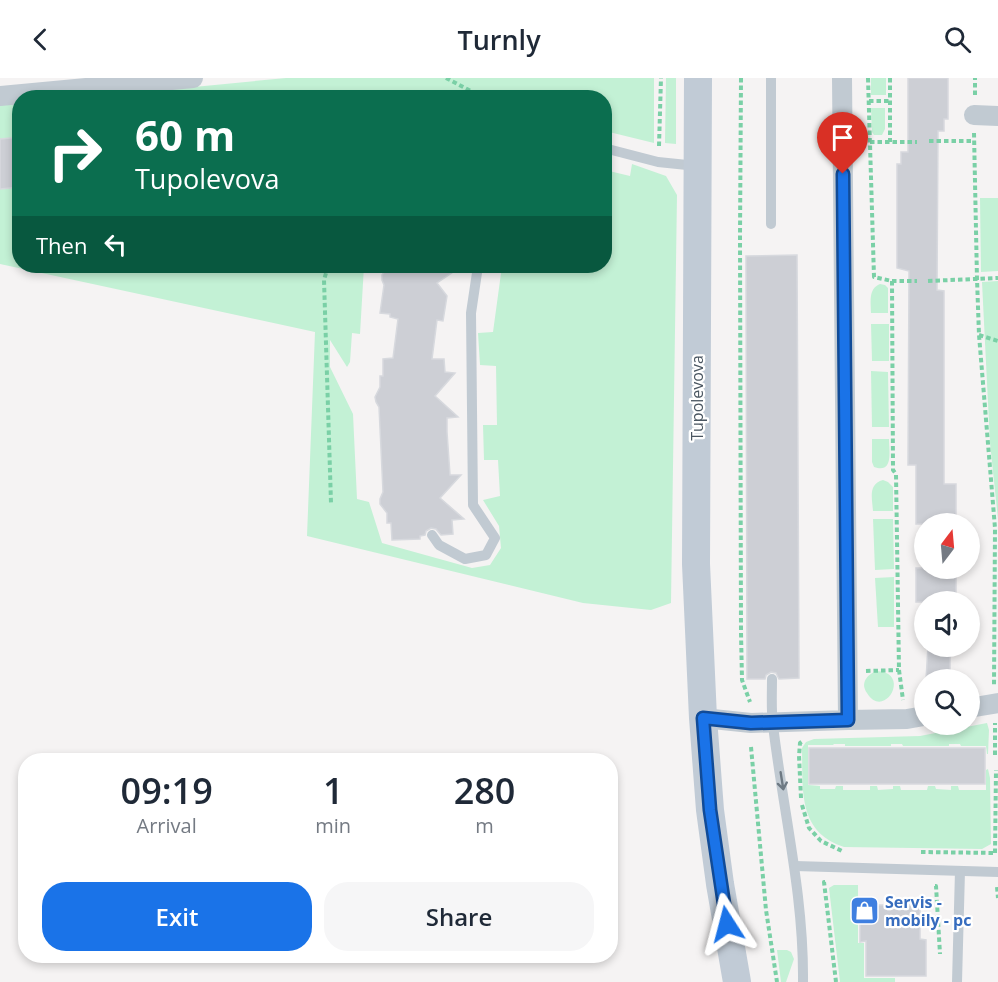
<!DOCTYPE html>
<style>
:root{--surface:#fff;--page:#f6f6f7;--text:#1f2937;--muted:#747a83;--accent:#1a73e8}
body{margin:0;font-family:"Open Sans",sans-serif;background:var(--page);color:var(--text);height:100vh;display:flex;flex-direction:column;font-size:22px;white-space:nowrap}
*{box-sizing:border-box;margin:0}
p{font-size:20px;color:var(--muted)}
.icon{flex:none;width:33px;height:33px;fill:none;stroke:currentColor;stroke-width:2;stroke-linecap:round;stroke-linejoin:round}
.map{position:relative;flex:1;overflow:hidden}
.drawer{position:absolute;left:18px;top:675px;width:600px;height:210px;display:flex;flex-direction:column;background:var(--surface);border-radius:24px;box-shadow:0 3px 9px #0003}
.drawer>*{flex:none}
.guide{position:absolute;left:12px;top:12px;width:600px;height:183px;border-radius:24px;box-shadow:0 3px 9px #0003;background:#0b6e4f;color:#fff;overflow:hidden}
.needle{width:39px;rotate:16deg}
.buttons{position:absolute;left:914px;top:435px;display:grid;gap:12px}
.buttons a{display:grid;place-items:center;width:66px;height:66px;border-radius:50%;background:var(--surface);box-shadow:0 3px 9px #0003;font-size:30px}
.pin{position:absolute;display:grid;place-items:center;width:51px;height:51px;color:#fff;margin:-62px -26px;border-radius:50% 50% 50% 0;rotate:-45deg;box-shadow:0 0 6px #0007}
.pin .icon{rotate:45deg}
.me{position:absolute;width:66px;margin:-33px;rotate:351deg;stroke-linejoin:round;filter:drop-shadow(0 0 4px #0008)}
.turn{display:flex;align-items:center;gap:21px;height:126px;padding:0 24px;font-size:27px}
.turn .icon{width:78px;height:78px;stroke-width:2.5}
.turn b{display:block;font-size:42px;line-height:51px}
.then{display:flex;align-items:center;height:57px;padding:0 24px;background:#0003;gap:12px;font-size:22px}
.eta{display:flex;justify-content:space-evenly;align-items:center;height:102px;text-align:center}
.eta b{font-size:36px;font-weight:600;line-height:42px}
.primary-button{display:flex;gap:12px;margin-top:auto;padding:12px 24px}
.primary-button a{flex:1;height:69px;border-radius:24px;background:var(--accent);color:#fff;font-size:24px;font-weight:600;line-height:69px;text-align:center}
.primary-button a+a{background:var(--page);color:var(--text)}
header{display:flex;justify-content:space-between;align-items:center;height:78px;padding:0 24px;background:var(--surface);font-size:27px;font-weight:600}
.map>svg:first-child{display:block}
.green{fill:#c3f1d5}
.building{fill:#cdcfd5;stroke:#d7d9de;stroke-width:1.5}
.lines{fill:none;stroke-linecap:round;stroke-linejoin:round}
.path{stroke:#7ad0a6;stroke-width:4;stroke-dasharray:4.5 3;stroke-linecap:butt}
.lane{stroke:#c1cad2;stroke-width:10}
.street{stroke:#c1cad2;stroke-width:20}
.secondary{stroke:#c1cbd6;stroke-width:28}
.oneway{stroke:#6e7983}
.route-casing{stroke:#114b97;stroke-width:15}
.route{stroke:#1a73e8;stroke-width:10}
.labels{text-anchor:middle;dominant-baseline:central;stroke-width:4.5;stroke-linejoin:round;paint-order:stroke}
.street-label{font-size:16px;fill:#4a5661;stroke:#fff}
.shop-label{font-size:16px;font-weight:bold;fill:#366cbe;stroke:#fff;text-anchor:start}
</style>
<header><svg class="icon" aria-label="back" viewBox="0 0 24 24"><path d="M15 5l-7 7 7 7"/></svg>Turnly<svg class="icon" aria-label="search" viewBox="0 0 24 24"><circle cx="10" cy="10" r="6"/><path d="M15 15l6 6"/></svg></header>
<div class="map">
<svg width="998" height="904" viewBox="0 0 998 904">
<rect width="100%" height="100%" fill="#f5f3f3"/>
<g class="green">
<polygon points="286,0 654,0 654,65 605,53 604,20 80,20"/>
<polygon points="666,0 676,0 676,66 665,65"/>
<rect x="871" y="0" width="15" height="17"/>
<polygon points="19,25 20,188 364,188 360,256 352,255 350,284 347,289 330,262 330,289 353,336 357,421 369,424 382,465 472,490 490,487 501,470 499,448 483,422 500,418 498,382 484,382 483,347 497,347 496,288 480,287 478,255 493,254 502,188 604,188 605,92 630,98 632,86 666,98 677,117 671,525 651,532 583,525 307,458 315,254 0,186 0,27"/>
<polygon points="871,30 885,30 885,51 882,57 874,57 872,54"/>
<polygon points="980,120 998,120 998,193 981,194"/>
<polygon points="998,203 998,441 990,365 982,204"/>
<path d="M880,206L885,207L888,210V235H871C871,224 868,211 880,206Z"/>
<polygon points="871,246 889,246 889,283 872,283"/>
<polygon points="871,293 888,294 889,349 872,349"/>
<path d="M872,361H889C889,373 894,396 874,389L872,384Z"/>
<path d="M883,402L888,404L893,409V433H873C872,420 868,406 883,402Z"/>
<polygon points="873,441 893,441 894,491 875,492"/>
<polygon points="894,499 894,549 878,549 875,500"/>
<path d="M876,593C913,594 884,643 867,615C860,605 867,597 876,593Z"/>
<path d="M987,645L989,652L988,676H987L986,668H961L960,666H949V668H903L902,666H891V668H845V666H834L833,667H808V707L820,708V711H835L836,708H843V712H870V708H877L878,712L893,711V708H900L901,712H927L928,708H935L936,711L951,712V708H958L959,712H986V692L988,691L990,700L991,766L982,771L844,769C797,754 803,711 802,670L806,664L814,661L920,658Z"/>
<polygon points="834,807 858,807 858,865 864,865 864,900 895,900 895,904 840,904 829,810"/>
<polygon points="777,872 787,872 791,874 794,881 786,904 781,904"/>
</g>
<g class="building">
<polygon points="908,0 948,0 948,41 944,41 944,53 938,53 937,212 944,213 944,406 956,406 956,446 916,446 916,387 908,387 909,193 897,190 897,86 901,86 901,74 908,74"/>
<polygon points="20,59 20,109 0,111 0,61"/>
<polygon points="797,177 799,600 779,601 776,595 771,594 766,597 765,601 747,601 746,178"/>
<polygon points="389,188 462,188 437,205 447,218 443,243 437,242 432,281 444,281 445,294 455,295 435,318 458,339 447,340 447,354 450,397 461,397 440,420 464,441 452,442 453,456 441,457 436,451 431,450 426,453 425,457 420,458 420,461 392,462 391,445 387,445 387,435 380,426 380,421 383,414 381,371 379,329 376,324 375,319 380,309 380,298 383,298 383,281 393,280 398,241 390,239 390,236 380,235 384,207 382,202 382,197"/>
<rect x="916" y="490" width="40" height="34"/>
<polygon points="928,568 950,568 950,602 926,602"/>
<rect x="809" y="670" width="176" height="36"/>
<polygon points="860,827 920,827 920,861 926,862 926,898 866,898 866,863 860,864"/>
</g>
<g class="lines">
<g class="path">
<polyline points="446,0 484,20"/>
<polyline points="741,0 740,158 741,555 742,602 750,624"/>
<polyline points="868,0 874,199 892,203 893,392 896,396 899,592 903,622"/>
<polyline points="890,0 890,64"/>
<polyline points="975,17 975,0"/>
<polyline points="869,23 890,23"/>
<polyline points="974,55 977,201 979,257 995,450 994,608"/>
<polyline points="929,63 974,63"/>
<polyline points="870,64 917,64"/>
<polyline points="659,68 661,0"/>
<polyline points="328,188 324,202 331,425"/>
<polyline points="892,203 917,203"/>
<polyline points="928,203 998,200"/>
<polyline points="979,257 998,263"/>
<polyline points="866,593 899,592"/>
<polyline points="940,650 958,646"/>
<polyline points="751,669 766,832 777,904"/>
<polyline points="995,677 995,645"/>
<polyline points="801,720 799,678 800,665 803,663"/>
<polyline points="802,727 809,750 821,763 842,773"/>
<polyline points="921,774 995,775"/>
<polyline points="995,775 996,692"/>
<polyline points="825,804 824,804 836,904"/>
<polyline points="935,808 936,808 940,876"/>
<polyline points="997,809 998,820"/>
</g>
<g class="lane">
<polyline points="771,0 771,146"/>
<polyline points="604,70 658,84 697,88"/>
<polyline points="432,457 439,467 465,481 486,477 495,460 473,427 471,235 478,188"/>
<path d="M772,601C772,616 771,632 773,647C783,733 804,817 803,904"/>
<polyline points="795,788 998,794"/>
<polyline points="957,904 960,793"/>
</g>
<g class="street">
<polyline points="0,18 193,0"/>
<polyline points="974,37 998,38"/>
<polyline points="969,630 998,625"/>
<polyline points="703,640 751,645 848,642 842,0"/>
<polyline points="848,642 907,641 924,638"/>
</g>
<polyline class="secondary" points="698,0 696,486 703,640 710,732 720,806 737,904"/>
</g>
<defs><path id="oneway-shaft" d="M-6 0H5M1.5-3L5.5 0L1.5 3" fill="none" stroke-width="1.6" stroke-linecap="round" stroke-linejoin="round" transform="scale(1.5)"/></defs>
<use class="oneway" href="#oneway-shaft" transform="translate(782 703) rotate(81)"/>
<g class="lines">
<defs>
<polyline id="route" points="727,846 710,732 703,640 751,645 848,642 843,96"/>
</defs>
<use href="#route" class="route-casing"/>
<use href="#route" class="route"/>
</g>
<defs>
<symbol id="shop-square" viewBox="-11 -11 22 22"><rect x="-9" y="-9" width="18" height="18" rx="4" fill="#3f7fe0" stroke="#fff"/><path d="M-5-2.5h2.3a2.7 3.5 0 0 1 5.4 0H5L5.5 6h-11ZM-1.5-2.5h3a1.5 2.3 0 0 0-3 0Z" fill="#fff"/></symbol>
</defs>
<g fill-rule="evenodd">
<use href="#shop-square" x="848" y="816" width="33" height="33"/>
</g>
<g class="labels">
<g class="street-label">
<text transform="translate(697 320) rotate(-90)">Tupolevova</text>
</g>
<g class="shop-label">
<text x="885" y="824">Servis -<tspan x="885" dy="18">mobily - pc</tspan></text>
</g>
</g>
</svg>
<div class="buttons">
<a><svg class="needle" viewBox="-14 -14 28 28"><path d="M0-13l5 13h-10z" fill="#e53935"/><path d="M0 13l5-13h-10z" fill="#747a83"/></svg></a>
<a><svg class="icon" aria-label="sound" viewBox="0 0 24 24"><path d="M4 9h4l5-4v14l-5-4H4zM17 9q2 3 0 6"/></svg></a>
<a><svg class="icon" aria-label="search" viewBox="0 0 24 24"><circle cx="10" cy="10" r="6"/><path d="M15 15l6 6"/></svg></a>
</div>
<div class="pin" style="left:843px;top:96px;background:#d93025"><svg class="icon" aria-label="arrive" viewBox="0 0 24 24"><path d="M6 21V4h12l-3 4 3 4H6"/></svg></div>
<svg class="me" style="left:727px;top:846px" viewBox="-20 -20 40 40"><path d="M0-17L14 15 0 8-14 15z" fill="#1a73e8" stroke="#fff" stroke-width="4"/></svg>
<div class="guide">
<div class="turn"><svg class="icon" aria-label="right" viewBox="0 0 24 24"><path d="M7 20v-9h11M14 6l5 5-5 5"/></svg><div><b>60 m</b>Tupolevova</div></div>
<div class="then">Then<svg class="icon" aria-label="left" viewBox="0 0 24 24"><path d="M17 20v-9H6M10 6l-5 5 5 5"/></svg></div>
</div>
<section class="drawer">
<div class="eta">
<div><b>09:19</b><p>Arrival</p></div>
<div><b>1</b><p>min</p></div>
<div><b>280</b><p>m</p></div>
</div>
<div class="primary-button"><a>Exit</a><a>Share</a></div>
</section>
</div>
